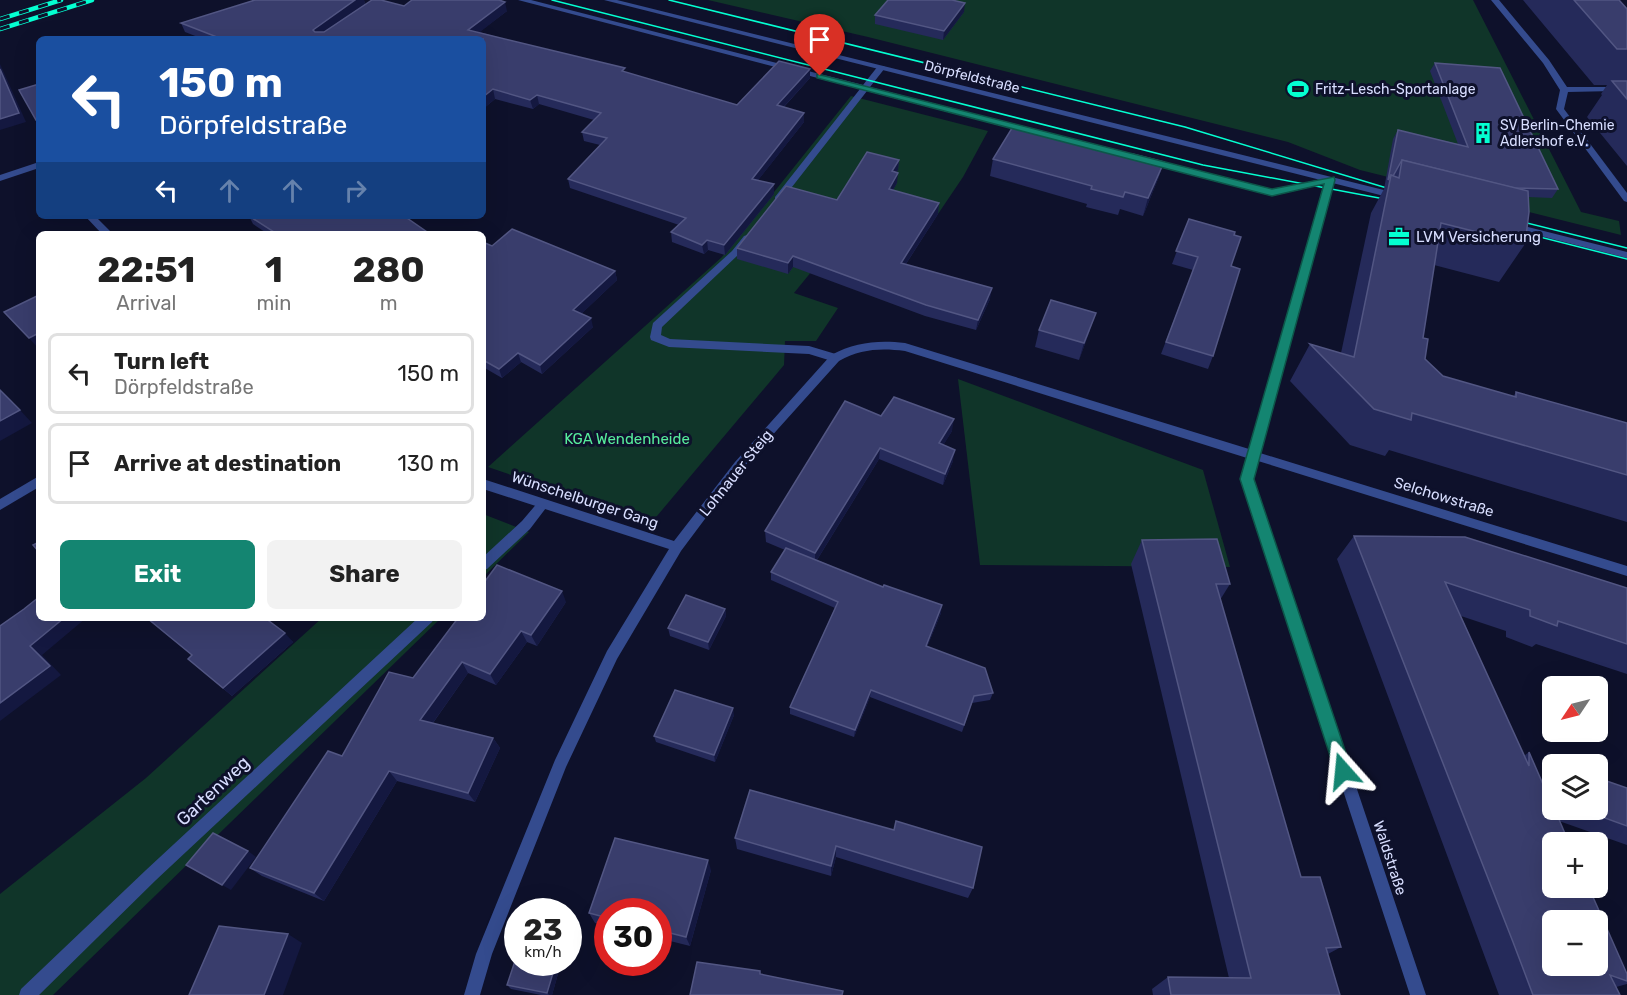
<!DOCTYPE html>
<meta charset="utf-8">
<style>
:root{--surface:#fff;--page:#f2f2f2;--text:#222;--muted:#767676;--line:#e0e0e0;--accent:#148571}
body{margin:0;font-family:Rubik,sans-serif;background:var(--page);color:var(--text);height:100vh;display:flex;flex-direction:column;font-size:22px;white-space:nowrap}
*{box-sizing:border-box;margin:0}
p{font-size:20px;color:var(--muted)}
.icon{flex:none;width:33px;height:33px;fill:none;stroke:currentColor;stroke-width:2;stroke-linecap:round;stroke-linejoin:round}
.map{position:relative;flex:1;overflow:hidden}
.drawer{position:absolute;left:36px;top:231px;width:450px;height:390px;display:flex;flex-direction:column;background:var(--surface);border-radius:9px;box-shadow:0 6px 24px #0002}
.drawer>*{flex:none}
.guide{position:absolute;left:36px;top:36px;width:450px;height:183px;border-radius:9px;box-shadow:0 6px 24px #0002;background:#1a4fa0;color:#fff;overflow:hidden}
.needle{width:39px;rotate:235deg}
.buttons{position:absolute;left:1542px;top:676px;display:grid;gap:12px}
.buttons a{display:grid;place-items:center;width:66px;height:66px;border-radius:9px;background:var(--surface);box-shadow:0 6px 24px #0002;font-size:30px}
.speed{position:absolute;left:504px;top:898px;display:flex;gap:12px;font-size:30px;font-weight:700;text-align:center}
.speed>*{display:grid;place-content:center;width:78px;height:78px;border-radius:50%;background:var(--surface);box-shadow:0 6px 24px #0002;line-height:1}
.speed small{font-size:15px;font-weight:400}
.speed .limit{border:9px solid #d22;background:#fff;color:#111}
.pin{position:absolute;display:grid;place-items:center;width:51px;height:51px;color:#fff;margin:-62px -26px;border-radius:50% 50% 50% 0;rotate:-45deg;box-shadow:0 0 6px #0007}
.pin .icon{rotate:45deg}
.me{position:absolute;width:66px;margin:-33px;rotate:342deg;stroke-linejoin:round;filter:drop-shadow(0 0 4px #0008)}
.turn{display:flex;align-items:center;gap:21px;height:126px;padding:0 24px;font-size:27px}
.turn .icon{width:78px;height:78px;stroke-width:2.5}
.turn b{display:block;font-size:42px;line-height:51px}
.lanes{display:flex;align-items:center;height:57px;padding:0 24px;background:#0003;justify-content:center;gap:30px;direction:ltr}
.lanes .off{opacity:.35}
.eta{display:flex;justify-content:space-evenly;align-items:center;height:102px;text-align:center}
.eta b{font-size:36px;font-weight:700;line-height:42px}
.primary-button{display:flex;gap:12px;margin-top:auto;padding:12px 24px}
.primary-button a{flex:1;height:69px;border-radius:9px;background:var(--accent);color:#fff;font-size:24px;font-weight:700;line-height:69px;text-align:center}
.primary-button a+a{background:var(--page);color:var(--text)}
ul{padding:0;list-style:none}
li{display:flex;align-items:center;gap:18px;height:81px;margin:0 12px 9px;padding:0 12px;border:3px solid var(--line);border-radius:9px}
li div{flex:1}
li b{display:block;font-size:22px}
li em{font-style:normal}
.map>svg:first-child{display:block}
.green{fill:#103529}
.lines{fill:none;stroke-linecap:round;stroke-linejoin:round}
.service{fill:#344b8e;fill-rule:evenodd}
.minor{fill:#344b8e;fill-rule:evenodd}
.tertiary{fill:#344b8e;fill-rule:evenodd}
.tram{stroke:#04ffd1;stroke-width:1.5}
.rail-casing{stroke:#04ffd1;stroke-width:4.5}
.rail{stroke:#0e112b;stroke-width:3;stroke-dasharray:10;stroke-linecap:butt}
.wall{fill:#252a5a}
.shaded-wall{fill:#141840}
.building{fill:#393d6c;stroke:#525683;stroke-width:1.5;fill-rule:evenodd}
.route{fill:#148571;stroke:#0d5649;stroke-width:1.5}
.labels{text-anchor:middle;dominant-baseline:central;stroke-width:6;stroke-linejoin:round;paint-order:stroke}
.far-street-label{font-size:14px;fill:#d8deff;stroke:#0e112b}
.far-poi-label{font-size:14px;fill:#d8deff;stroke:#0e112b;text-anchor:start}
.poi-label{font-size:15px;fill:#d8deff;stroke:#0e112b;text-anchor:start}
.park-label{font-size:15px;fill:#57ec9c;stroke:#0e112b}
.street-label{font-size:15px;fill:#d8deff;stroke:#0e112b}
.near-street-label{font-size:18px;fill:#d8deff;stroke:#0e112b}
</style>
<div class="map">
<svg width="1627" height="995" viewBox="0 0 1627 995">
<rect width="100%" height="100%" fill="#0e112b"/>
<g class="green">
<polygon points="708,0 1473,0 1581,212 1619,221 1621,235 1360,170 1288,142 868,37"/>
<polygon points="851,96 988,131 963,177 938,214 874,195 794,293 838,308 816,341 785,341 784,365 657,516 645,521 488,467 722,257"/>
<polygon points="958,379 1203,470 1230,567 980,565"/>
<polygon points="483,514 529,532 483,577"/>
<polygon points="322,618 441,618 53,995 0,995 0,894 146,778"/>
</g>
<g class="lines">
<g class="service">
<polygon points="518,0 531,0 863,85 878,66 884,66 885,68 870,87 1272,190 1330,177 1335,180 1333,182 1272,196 867,91 781,201 775,201 775,197 860,89"/>
<polygon points="1491,0 1499,0 1549,60 1567,87 1615,87 1619,89 1615,91 1568,92 1564,109 1627,193 1627,202 1624,201 1556,109 1560,90 1543,63"/>
<polygon points="747,235 752,238 738,255 662,327 661,335 670,339 809,346 839,355 840,358 839,361 835,362 809,354 669,347 651,340 650,337 653,323 732,251 744,236"/>
<polygon points="543,499 547,501 549,504 530,529 487,569 483,570 483,557 522,521 539,501"/>
<polygon points="418,618 434,618 432,622 156,880 39,995 19,995 21,989 146,870"/>
</g>
<g class="minor">
<polygon points="39,162 39,168 0,181 0,175"/>
<path d="M1330,177L1335,180L1260,453L1627,566V576L1258,461L1253,479L1426,995H1410L1241,479L1247,458L905,351C880,348 861,349 839,361L743,468L681,551L617,659L566,767L492,954L480,995H464L476,954L555,760L607,651L669,549L483,489V479L674,541L735,462L831,355C856,342 878,340 905,343L1249,449L1325,180Z"/>
<polygon points="85,216 95,216 113,234 102,234"/>
<polygon points="39,476 39,487 0,510 0,499"/>
</g>
<g class="tertiary">
<polygon points="604,0 617,0 1396,193 1401,196 1396,199"/>
<polygon points="1512,223 1627,252 1627,258 1509,228 1507,226"/>
</g>
<g class="tram">
<polyline points="552,0 1203,165 1395,201"/>
<polyline points="669,0 1185,127 1400,192"/>
<polyline points="1511,219 1627,248"/>
<polyline points="1512,230 1627,259"/>
</g>
<defs>
<g id="rail">
<polyline points="0,19 61,0"/>
<polyline points="0,29 92,0"/>
</g>
</defs>
<use href="#rail" class="rail-casing"/>
<use href="#rail" class="rail"/>
</g>
<g class="wall">
<polygon points="255,0 364,0 365,4 507,11 479,32 625,72 737,105 810,69 810,78 784,107 804,113 804,122 758,180 774,194 725,255 708,250 704,254 672,242 671,232 679,225 570,188 568,179 600,145 584,141 582,132 594,120 539,104 533,109 495,99 483,109 483,39 203,39 185,32 181,23"/>
<polygon points="1523,0 1619,0 1627,9 1627,166 1587,117 1602,95 1601,94 1607,85 1594,85"/>
<polygon points="964,12 943,40 875,24 875,15"/>
<polygon points="1435,63 1558,189 1552,198 1528,197 1525,244 1499,282 1434,265 1423,338 1425,359 1443,376 1513,397 1516,392 1627,423 1627,522 1389,450 1385,456 1350,445 1290,381 1310,344 1341,353 1371,213 1384,189 1393,139 1398,130 1458,144 1430,71"/>
<polygon points="1108,153 1130,158 1164,162 1158,179 1143,216 1120,209 1118,215 1086,207 1087,204 990,176 993,159"/>
<polygon points="899,160 898,170 897,172 897,183 893,190 939,203 938,214 906,264 990,299 976,330 925,316 793,267 788,274 737,259 737,248 837,200"/>
<polygon points="249,216 430,234 268,234 253,224"/>
<polygon points="1189,219 1234,235 1231,266 1213,356 1208,369 1161,354 1193,270 1172,264"/>
<polygon points="483,245 615,271 617,280 581,314 593,327 542,374 521,362 502,378 483,367"/>
<polygon points="1039,330 1090,330 1079,360 1035,347"/>
<polygon points="881,416 952,431 943,445 953,461 943,485 879,459 817,560 941,613 927,647 993,693 990,700 972,703 962,732 870,697 854,737 790,714 790,707 835,608 771,580 771,572 785,550 766,542 765,531"/>
<polygon points="1354,536 1627,588 1627,674 1536,644 1532,647 1506,637 1506,631 1461,616 1524,756 1529,752 1558,818 1558,810 1598,810 1627,788 1627,845 1559,821 1627,974 1627,984 1616,987 1620,995 1499,995 1337,559"/>
<polygon points="1142,540 1230,584 1220,600 1301,877 1341,947 1328,954 1340,995 1153,995 1152,989 1168,977 1229,978 1131,564"/>
<polygon points="566,602 537,646 527,642 496,685 468,673 433,723 493,738 500,748 475,802 397,781 324,901 262,876 250,868 342,756 413,678"/>
<polygon points="725,609 726,616 709,650 670,636 668,628"/>
<polygon points="146,618 265,618 293,642 232,696 188,659 192,655"/>
<polygon points="734,715 715,762 656,742 654,736"/>
<polygon points="750,790 973,888 968,898 836,857 831,876 737,849 735,838"/>
<polygon points="711,870 690,946 658,938 658,912 608,912 608,926 595,923 589,913"/>
<polygon points="518,963 561,963 552,995 541,995 511,989 507,985"/>
</g>
<g class="shaded-wall">
<polygon points="355,0 364,0 365,4 317,39 313,30"/>
<polygon points="505,2 507,11 471,39 468,30"/>
<polygon points="965,3 964,12 943,40 944,31"/>
<polygon points="0,64 26,122 0,130"/>
<polygon points="810,69 810,78 777,114 777,105"/>
<polygon points="493,89 495,99 483,109 483,97"/>
<polygon points="537,95 539,104 533,109 530,100"/>
<polygon points="804,113 804,122 752,188 752,179"/>
<polygon points="899,160 898,170 891,182 892,171"/>
<polygon points="1164,162 1158,179 1143,216 1148,198"/>
<polygon points="898,173 897,183 888,199 889,189"/>
<polygon points="774,184 774,194 725,255 724,245"/>
<polygon points="939,203 938,214 900,273 901,263"/>
<polygon points="707,240 708,250 704,254 702,245"/>
<polygon points="793,256 793,267 788,274 788,263"/>
<polygon points="615,271 617,280 576,319 573,310"/>
<polygon points="992,288 990,299 976,330 978,320"/>
<polygon points="1096,313 1090,330 1079,360 1084,343"/>
<polygon points="591,318 593,327 542,374 540,365"/>
<polygon points="39,333 39,346 37,347 29,338"/>
<polygon points="518,353 521,362 502,378 499,369"/>
<polygon points="20,410 32,423 0,441 0,421"/>
<polygon points="954,419 952,431 938,454 939,443"/>
<polygon points="880,448 879,459 815,563 815,553"/>
<polygon points="955,450 953,461 943,485 945,474"/>
<polygon points="562,591 566,602 537,646 531,635"/>
<polygon points="942,605 941,613 924,654 926,646"/>
<polygon points="725,609 726,616 709,650 708,642"/>
<polygon points="64,618 86,618 42,655 61,675 0,721 0,703 30,646"/>
<polygon points="521,631 527,642 496,685 490,674"/>
<polygon points="285,633 293,642 232,696 223,688"/>
<polygon points="462,662 468,673 427,731 420,720"/>
<polygon points="871,690 870,697 854,737 855,730"/>
<polygon points="733,708 734,715 715,762 714,755"/>
<polygon points="493,738 500,748 475,802 468,793"/>
<polygon points="389,771 397,781 324,901 314,893"/>
<polygon points="836,846 836,857 831,876 831,866"/>
<polygon points="248,851 256,857 231,890 222,885"/>
<polygon points="708,860 711,870 690,946 686,937"/>
<polygon points="288,934 302,943 283,995 264,995"/>
<polygon points="556,963 561,963 552,995 549,995 547,993"/>
</g>
<g class="building">
<polygon points="255,0 355,0 313,30 315,32 324,32 372,0 381,0 404,6 412,0 499,0 505,2 468,30 625,68 622,71 737,105 779,61 810,69 777,105 804,113 752,179 774,184 724,245 707,240 702,245 671,232 686,218 568,179 607,138 582,132 601,113 537,95 530,100 493,89 483,97 483,39 222,39 181,23"/>
<polygon points="888,0 952,0 965,3 944,31 875,15"/>
<polygon points="1574,0 1619,0 1627,9 1627,49 1617,49"/>
<polygon points="1435,63 1500,68 1558,189 1514,188 1402,160 1393,176 1391,175 1388,180 1398,130 1468,147"/>
<polygon points="0,69 19,113 0,119"/>
<polygon points="1612,81 1627,81 1627,99"/>
<polygon points="39,84 39,119 36,120 19,90"/>
<polygon points="1012,128 1108,153 1130,158 1133,154 1164,162 1148,198 1125,192 1123,197 1091,189 1092,186 993,159"/>
<polygon points="867,152 899,160 892,171 898,173 889,189 939,203 901,263 992,288 978,320 926,305 793,256 788,263 737,248 786,186 837,200"/>
<polygon points="1402,160 1528,191 1529,212 1525,244 1441,223 1423,338 1428,339 1425,359 1443,376 1516,397 1516,392 1627,423 1627,475 1412,413 1411,420 1374,409 1310,344 1354,357 1391,175 1399,178"/>
<polygon points="249,216 404,216 430,234 277,234"/>
<polygon points="1189,219 1235,232 1234,235 1241,237 1231,266 1240,269 1213,356 1166,342 1198,257 1176,251"/>
<polygon points="512,229 615,271 573,310 591,318 540,365 518,353 499,369 483,360 483,245 485,243 492,246"/>
<polygon points="39,295 39,333 29,338 4,312"/>
<polygon points="1051,300 1096,313 1084,343 1039,330"/>
<polygon points="0,390 20,410 0,421"/>
<polygon points="894,397 954,419 939,443 955,450 945,474 880,448 815,553 765,531 845,401 881,416"/>
<path d="M1354,536L1465,537L1627,588V644L1558,621L1557,626L1530,616V610L1445,582L1529,766V752L1552,805V810H1555L1569,843H1552V888H1589L1627,974V981L1610,975L1620,995H1533L1513,942ZM1552,921H1598V966H1552Z"/>
<polygon points="1217,539 1230,584 1216,584 1301,877 1320,877 1341,947 1326,948 1340,995 1171,995 1168,977 1251,978 1142,540"/>
<polygon points="39,542 39,552 33,545"/>
<polygon points="786,548 883,587 884,585 942,605 926,646 985,668 993,693 974,696 964,725 871,690 855,730 790,707 838,602 771,572"/>
<polygon points="497,565 562,591 531,635 521,631 490,674 462,662 420,720 493,738 468,793 389,771 314,893 250,868 328,751 342,756 389,672 413,678 458,618 483,618 483,584"/>
<polygon points="686,595 725,609 708,642 668,628"/>
<polygon points="39,597 39,618 64,618 30,646 50,666 0,703 0,626 24,609"/>
<polygon points="147,618 265,618 285,633 223,688 188,659 192,655"/>
<polygon points="675,690 733,708 714,755 654,736"/>
<polygon points="1598,778 1627,788 1627,826 1583,810 1598,810"/>
<polygon points="750,790 894,830 896,821 982,847 973,888 836,846 831,866 735,838"/>
<polygon points="213,833 248,851 222,885 186,865"/>
<polygon points="615,838 708,860 686,937 658,930 658,912 608,912 608,918 589,913"/>
<polygon points="219,926 288,934 264,995 189,995"/>
<polygon points="518,952 518,963 556,963 547,993 507,985"/>
<polygon points="697,962 760,971 760,974 843,991 842,995 690,995"/>
</g>
<polygon class="route" points="817,74 1272,189 1334,177 1335,180 1254,479 1352,771 1349,776 1343,778 1338,776 1335,771 1240,479 1324,184 1272,196 817,78"/>
<defs>
<symbol id="stadium-bare" viewBox="-9 -9 18 18"><path d="M0-5a6.5 5 0 1 0 0 10a6.5 5 0 1 0 0-10ZM-3.5-1.8h7v3.6h-7Z" fill="#04ffd1" stroke="#0e112b" stroke-width="2.5" paint-order="stroke"/></symbol>
<symbol id="building-bare" viewBox="-9 -9 18 18"><path d="M-4-6H4V6H1V3H-1V6H-4ZM-2.5-4.3h1.7v1.8h-1.7ZM.8-4.3h1.7v1.8H.8ZM-2.5-1h1.7V.8h-1.7ZM.8-1h1.7V.8H.8Z" fill="#04ffd1" stroke="#0e112b" stroke-width="2.5" paint-order="stroke"/></symbol>
<symbol id="office-bare" viewBox="-9 -9 18 18"><path d="M-6-3h4V-5.5h4V-3h4V5H-6ZM-1-4.5V-3h2v-1.5ZM-6 0V1H6V0Z" fill="#04ffd1" stroke="#0e112b" stroke-width="2.5" paint-order="stroke"/></symbol>
</defs>
<g fill-rule="evenodd">
<use href="#stadium-bare" x="1283" y="74" width="30" height="30"/>
<use href="#building-bare" x="1468" y="118" width="30" height="30"/>
<use href="#office-bare" x="1384" y="222" width="30" height="30"/>
</g>
<g class="labels">
<g class="far-street-label">
<text transform="translate(972 77) rotate(14)">Dörpfeldstraße</text>
</g>
<g class="far-poi-label">
<text x="1315" y="89">Fritz-Lesch-Sportanlage</text>
<text x="1500" y="125">SV Berlin-Chemie<tspan x="1500" dy="16">Adlershof e.V.</tspan></text>
</g>
<g class="poi-label">
<text x="1416" y="237">LVM Versicherung</text>
</g>
<g class="park-label">
<text x="627" y="439">KGA Wendenheide</text>
</g>
<g class="street-label">
<text transform="translate(736 473) rotate(-51)">Lohnauer Steig</text>
<text transform="translate(1444 497) rotate(17)">Selchowstraße</text>
<text transform="translate(585 500) rotate(18)">Wünschelburger Gang</text>
<text transform="translate(1390 858) rotate(72)">Waldstraße</text>
</g>
<g class="near-street-label">
<text transform="translate(213 791) rotate(-43)">Gartenweg</text>
</g>
</g>
</svg>
<div class="buttons">
<a><svg class="needle" viewBox="-14 -14 28 28"><path d="M0-13l5 13h-10z" fill="#e53935"/><path d="M0 13l5-13h-10z" fill="#767676"/></svg></a>
<a><svg class="icon" aria-label="layers" viewBox="0 0 24 24"><path d="M12 4l9 5-9 5-9-5zM3 14l9 5 9-5"/></svg></a>
<a>+</a>
<a>−</a>
</div>
<div class="speed"><div>23<small>km/h</small></div><div class="limit">30</div></div>
<div class="pin" style="left:820px;top:76px;background:#d93025"><svg class="icon" aria-label="arrive" viewBox="0 0 24 24"><path d="M6 21V4h12l-3 4 3 4H6"/></svg></div>
<svg class="me" style="left:1343px;top:771px" viewBox="-20 -20 40 40"><path d="M0-17L14 15 0 8-14 15z" fill="#148571" stroke="#fff" stroke-width="4"/></svg>
<div class="guide">
<div class="turn"><svg class="icon" aria-label="left" viewBox="0 0 24 24"><path d="M17 20v-9H6M10 6l-5 5 5 5"/></svg><div><b>150 m</b>Dörpfeldstraße</div></div>
<div class="lanes"><svg class="icon" aria-label="left" viewBox="0 0 24 24"><path d="M17 20v-9H6M10 6l-5 5 5 5"/></svg><svg class="icon off" aria-label="ahead" viewBox="0 0 24 24"><path d="M12 20V5M6 11l6-6 6 6"/></svg><svg class="icon off" aria-label="ahead" viewBox="0 0 24 24"><path d="M12 20V5M6 11l6-6 6 6"/></svg><svg class="icon off" aria-label="right" viewBox="0 0 24 24"><path d="M7 20v-9h11M14 6l5 5-5 5"/></svg></div>
</div>
<section class="drawer">
<div class="eta">
<div><b>22:51</b><p>Arrival</p></div>
<div><b>1</b><p>min</p></div>
<div><b>280</b><p>m</p></div>
</div>
<ul>
<li><svg class="icon" aria-label="left" viewBox="0 0 24 24"><path d="M17 20v-9H6M10 6l-5 5 5 5"/></svg><div><b>Turn left</b><p>Dörpfeldstraße</p></div><em>150 m</em></li>
<li><svg class="icon" aria-label="arrive" viewBox="0 0 24 24"><path d="M6 21V4h12l-3 4 3 4H6"/></svg><div><b>Arrive at destination</b></div><em>130 m</em></li>
</ul>
<div class="primary-button"><a>Exit</a><a>Share</a></div>
</section>
</div>
